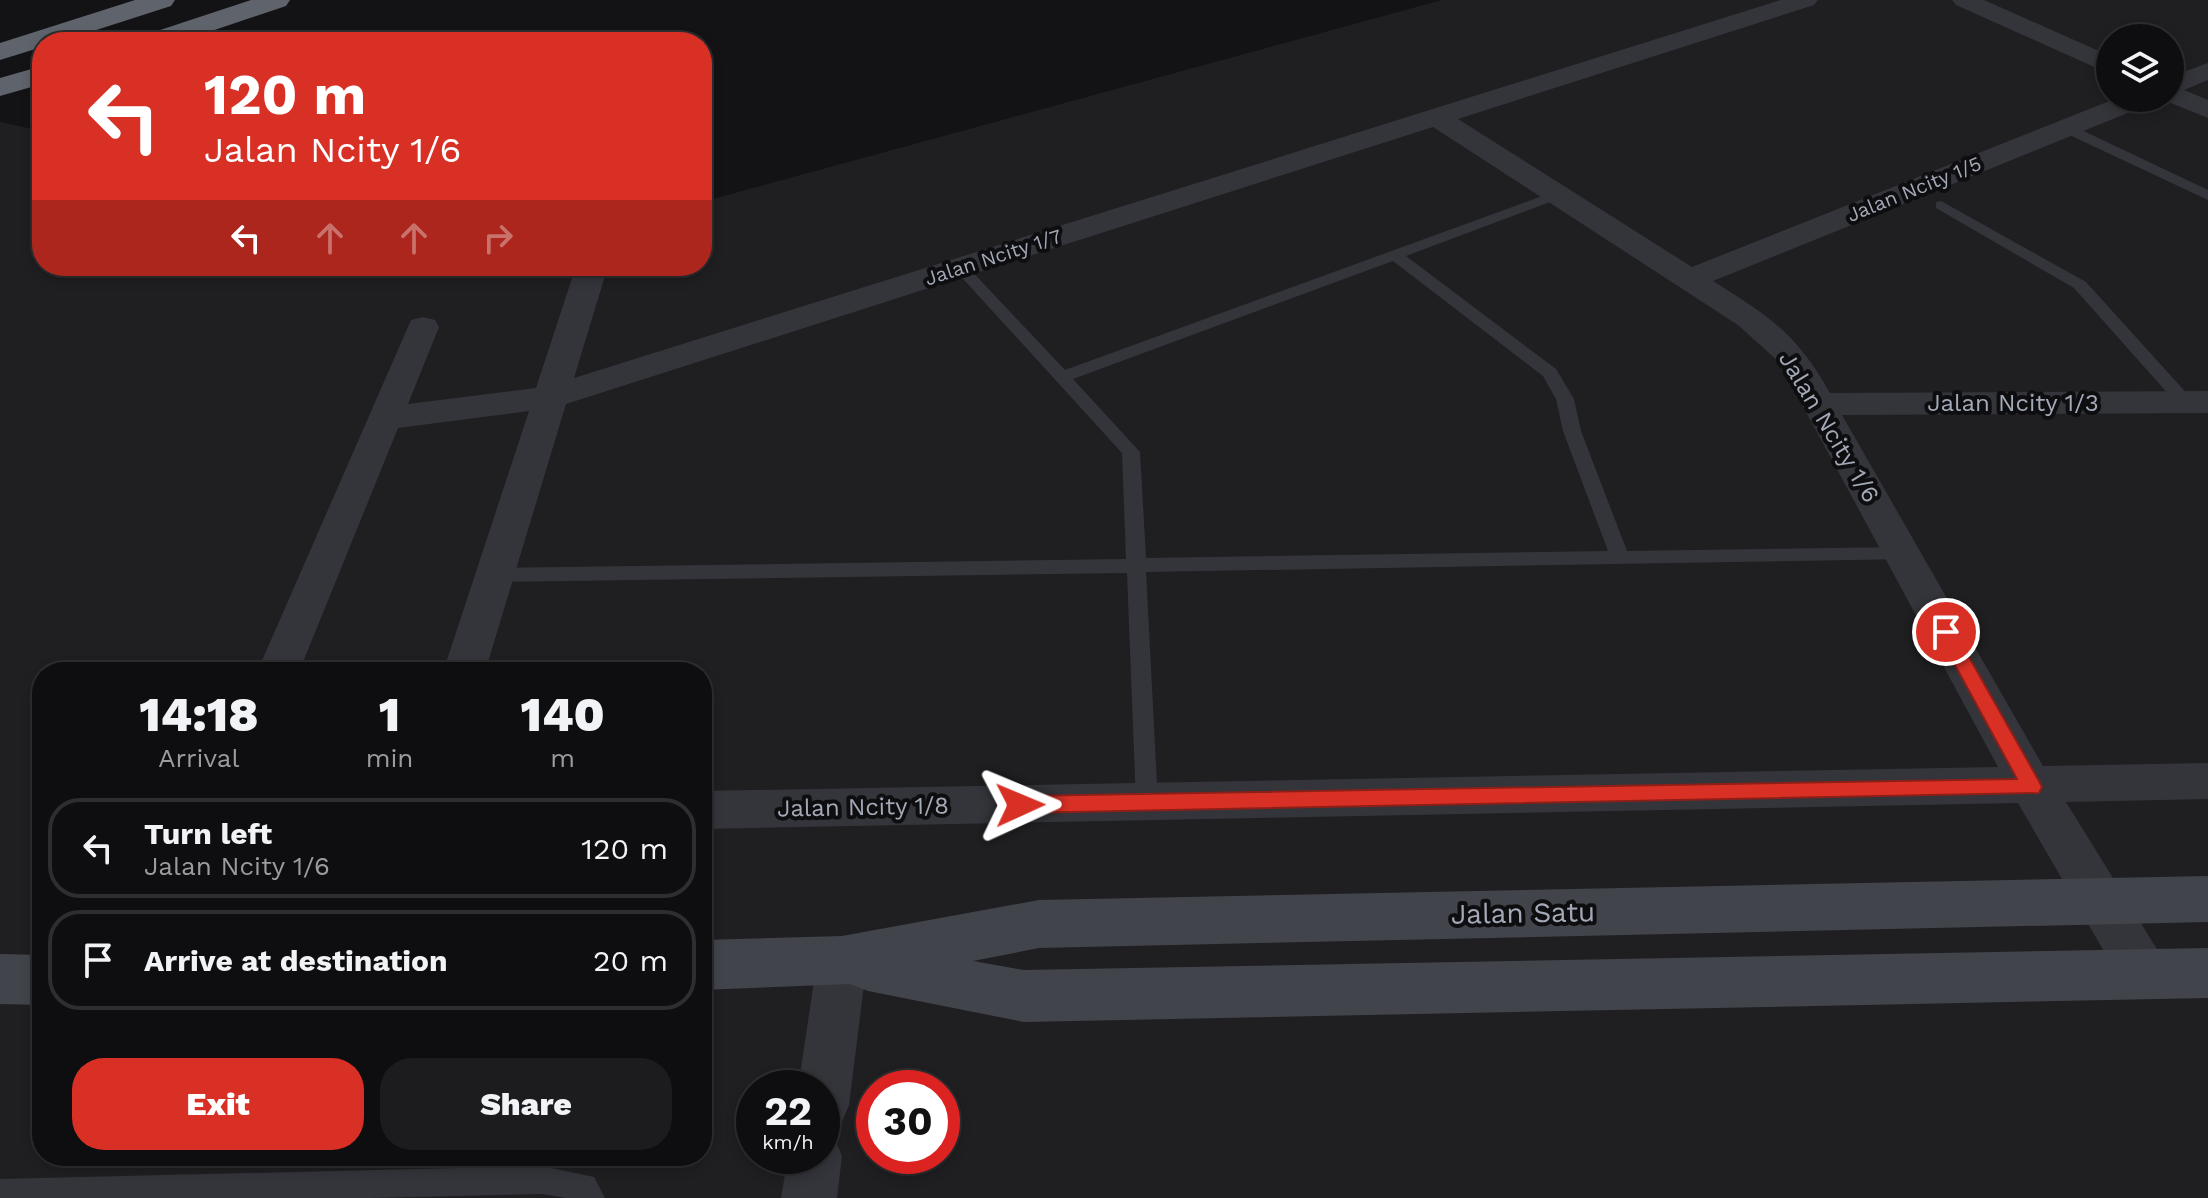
<!DOCTYPE html>
<style>
:root{--surface:#0e0e10;--page:#1c1c1e;--text:#f1f3f6;--muted:#9b9c9f;--line:#2e2e30;--accent:#d93025}
body{margin:0;font-family:"Work Sans",sans-serif;background:var(--page);color:var(--text);height:100vh;display:flex;flex-direction:column;font-size:30px;white-space:nowrap}
*{box-sizing:border-box;margin:0}
p{font-size:26px;color:var(--muted)}
.icon{flex:none;width:44px;height:44px;fill:none;stroke:currentColor;stroke-width:2;stroke-linecap:round;stroke-linejoin:round}
.map{position:relative;flex:1;overflow:hidden}
.side{position:absolute;left:32px;top:662px;width:680px;height:504px;display:flex;flex-direction:column;background:var(--surface);border-radius:32px;box-shadow:0 4px 12px #0003,0 0 0 2px var(--line)}
.side>*{flex:none}
.hud{position:absolute;left:32px;top:32px;width:680px;height:244px;border-radius:32px;box-shadow:0 4px 12px #0003,0 0 0 2px var(--line);background:#d93025;color:#fff;overflow:hidden}
.fabs{position:absolute;left:2096px;top:24px;display:grid;gap:16px}
.fabs a{display:grid;place-items:center;width:88px;height:88px;border-radius:50%;background:var(--surface);box-shadow:0 4px 12px #0003,0 0 0 2px var(--line);font-size:40px}
.speed{position:absolute;left:736px;top:1070px;display:flex;gap:16px;font-size:40px;font-weight:700;text-align:center}
.speed>*{display:grid;place-content:center;width:104px;height:104px;border-radius:50%;background:var(--surface);box-shadow:0 4px 12px #0003,0 0 0 2px var(--line);line-height:1}
.speed small{font-size:20px;font-weight:400}
.speed .limit{border:12px solid #d22;background:#fff;color:#111}
.pin{position:absolute;display:grid;place-items:center;width:68px;height:68px;color:#fff;margin:-34px;border:4px solid #fff;border-radius:50%;box-shadow:0 2px 8px #0007}
.me{position:absolute;width:88px;margin:-44px;rotate:89deg;stroke-linejoin:round;filter:drop-shadow(0 0 6px #0008)}
.turn{display:flex;align-items:center;gap:28px;height:168px;padding:0 40px;font-size:36px}
.turn .icon{width:104px;height:104px;stroke-width:2.5}
.turn b{display:block;font-size:56px;line-height:68px}
.lanes{display:flex;align-items:center;height:76px;padding:0 40px;background:#0003;justify-content:center;gap:40px;direction:ltr}
.lanes .off{opacity:.35}
.eta{display:flex;justify-content:space-evenly;align-items:center;height:136px;text-align:center}
.eta b{font-size:48px;font-weight:800;line-height:56px}
.button{display:flex;gap:16px;margin-top:auto;padding:16px 40px}
.button a{flex:1;height:92px;border-radius:32px;background:var(--accent);color:#fff;font-size:32px;font-weight:800;line-height:92px;text-align:center}
.button a+a{background:var(--page);color:var(--text)}
ul{padding:0;list-style:none}
li{display:flex;align-items:center;gap:24px;height:100px;margin:0 16px 12px;padding:0 24px;border:4px solid var(--line);border-radius:32px}
li div{flex:1}
li b{display:block;font-size:30px}
li em{font-style:normal}
.map>svg:first-child{display:block}
.built{fill:#1f1f22;fill-rule:evenodd}
.lines{fill:none;stroke-linecap:round;stroke-linejoin:round}
.lane{fill:#34353a;fill-rule:evenodd}
.street{fill:#34353a;fill-rule:evenodd}
.secondary{fill:#42444b;fill-rule:evenodd}
.highway{fill:#5f636c;fill-rule:evenodd}
.route{fill:#d93025;stroke:#8d1f18;stroke-width:2}
.labels{text-anchor:middle;dominant-baseline:central;stroke-width:8;stroke-linejoin:round;paint-order:stroke}
.far-street-label{font-size:20px;fill:#a3a9b7;stroke:#0e0e10}
.street-label{font-size:24px;fill:#a3a9b7;stroke:#0e0e10}
.near-street-label{font-size:28px;fill:#a3a9b7;stroke:#0e0e10}
</style>
<div class="map">
<svg width="2208" height="1198" viewBox="0 0 2208 1198">
<rect width="100%" height="100%" fill="#131315"/>
<path class="built" d="M1442,0H2208V1198H0V122L42,131V266H424L421,278L465,266H702V202ZM2110,38H2170V98H2110ZM42,672H702V1156H42ZM754,1088H822V1156H754ZM874,1088H942V1156H874Z"/>
<g class="lines">
<g class="lane">
<polygon points="2061,125 2071,125 2208,190 2208,200 2061,131"/>
<path d="M1556,191L1561,192V198L1406,256L1556,369L1574,399L1581,431L1627,551L1903,547L1913,554L1910,559L1146,572L1158,803L1155,810L1147,812L1139,810L1136,803L1127,573L495,582L485,575L495,568L1126,559L1122,453L955,270V264H965L1065,370ZM1393,261L1543,376L1556,399L1563,431L1608,551L1146,558L1140,452L1073,379Z"/>
<polygon points="1941,201 2086,282 2191,398 2194,402 2191,406 2179,406 2074,288 1936,208 1936,202"/>
<polygon points="542,1166 594,1177 605,1198 566,1198 542,1194 372,1198 0,1198 0,1179"/>
</g>
<g class="street">
<path d="M1781,0H1818L1814,5L1458,119L1692,267L2117,98H2154L2150,104L1713,281C1770,317 1796,333 1830,393L2208,391V413L1842,415L2043,766L2208,763V799L2066,802L2163,959L2170,975L2163,991L2145,998L2127,991L2018,803L702,829V791L1998,767L1779,362L1738,325L1433,127L566,404L485,672H443L529,411L398,428L299,672H257L411,320L423,317L435,320L439,327L408,404L536,388L576,266H608L574,378Z"/>
<polygon points="1952,0 1984,0 2110,56 2110,74 1956,5"/>
<polygon points="2208,63 2208,80 2184,90 2208,100 2208,118 2161,99 2170,98 2170,77"/>
<polygon points="842,938 860,945 867,961 849,1105 841,1124 822,1131 822,1088 798,1088 817,961 824,945"/>
<polygon points="822,1131 834,1137 842,1156 837,1198 781,1198 788,1156 822,1156"/>
</g>
<g class="secondary">
<polygon points="2208,876 2208,922 1039,948 973,961 1024,970 2208,948 2208,998 1024,1022 868,991 850,984 702,990 702,940 842,936 1039,900"/>
<polygon points="0,954 42,955 42,1005 0,1004"/>
</g>
<g class="highway">
<polygon points="135,0 175,0 171,6 59,42 42,42 42,47 0,60 0,43"/>
<polygon points="251,0 290,0 286,6 179,42 138,42 142,36"/>
<polygon points="42,66 42,84 0,96 0,78"/>
</g>
</g>
<polygon class="route" points="1946,625 1952,627 2039,781 2042,787 2039,793 1020,813 1009,805 1020,796 2017,779 1937,632"/>
<g class="labels">
<g class="far-street-label">
<text transform="translate(1914 189) rotate(-22)">Jalan Ncity 1/5</text>
<text transform="translate(993 257) rotate(-18)">Jalan Ncity 1/7</text>
</g>
<g class="street-label">
<text x="2013" y="403">Jalan Ncity 1/3</text>
<text transform="translate(1829 427) rotate(59)">Jalan Ncity 1/6</text>
<text transform="translate(863 807) rotate(-1)">Jalan Ncity 1/8</text>
</g>
<g class="near-street-label">
<text transform="translate(1523 913) rotate(-1)">Jalan Satu</text>
</g>
</g>
</svg>
<div class="fabs">
<a><svg class="icon" aria-label="layers" viewBox="0 0 24 24"><path d="M12 4l9 5-9 5-9-5zM3 14l9 5 9-5"/></svg></a>
</div>
<div class="speed"><div>22<small>km/h</small></div><div class="limit">30</div></div>
<div class="pin" style="left:1946px;top:632px;background:#d93025"><svg class="icon" aria-label="arrive" viewBox="0 0 24 24"><path d="M6 21V4h12l-3 4 3 4H6"/></svg></div>
<svg class="me" style="left:1020px;top:805px" viewBox="-20 -20 40 40"><path d="M0-17L14 15 0 8-14 15z" fill="#d93025" stroke="#fff" stroke-width="4"/></svg>
<div class="hud">
<div class="turn"><svg class="icon" aria-label="left" viewBox="0 0 24 24"><path d="M17 20v-9H6M10 6l-5 5 5 5"/></svg><div><b>120 m</b>Jalan Ncity 1/6</div></div>
<div class="lanes"><svg class="icon" aria-label="left" viewBox="0 0 24 24"><path d="M17 20v-9H6M10 6l-5 5 5 5"/></svg><svg class="icon off" aria-label="ahead" viewBox="0 0 24 24"><path d="M12 20V5M6 11l6-6 6 6"/></svg><svg class="icon off" aria-label="ahead" viewBox="0 0 24 24"><path d="M12 20V5M6 11l6-6 6 6"/></svg><svg class="icon off" aria-label="right" viewBox="0 0 24 24"><path d="M7 20v-9h11M14 6l5 5-5 5"/></svg></div>
</div>
<section class="side">
<div class="eta">
<div><b>14:18</b><p>Arrival</p></div>
<div><b>1</b><p>min</p></div>
<div><b>140</b><p>m</p></div>
</div>
<ul>
<li><svg class="icon" aria-label="left" viewBox="0 0 24 24"><path d="M17 20v-9H6M10 6l-5 5 5 5"/></svg><div><b>Turn left</b><p>Jalan Ncity 1/6</p></div><em>120 m</em></li>
<li><svg class="icon" aria-label="arrive" viewBox="0 0 24 24"><path d="M6 21V4h12l-3 4 3 4H6"/></svg><div><b>Arrive at destination</b></div><em>20 m</em></li>
</ul>
<div class="button"><a>Exit</a><a>Share</a></div>
</section>
</div>
